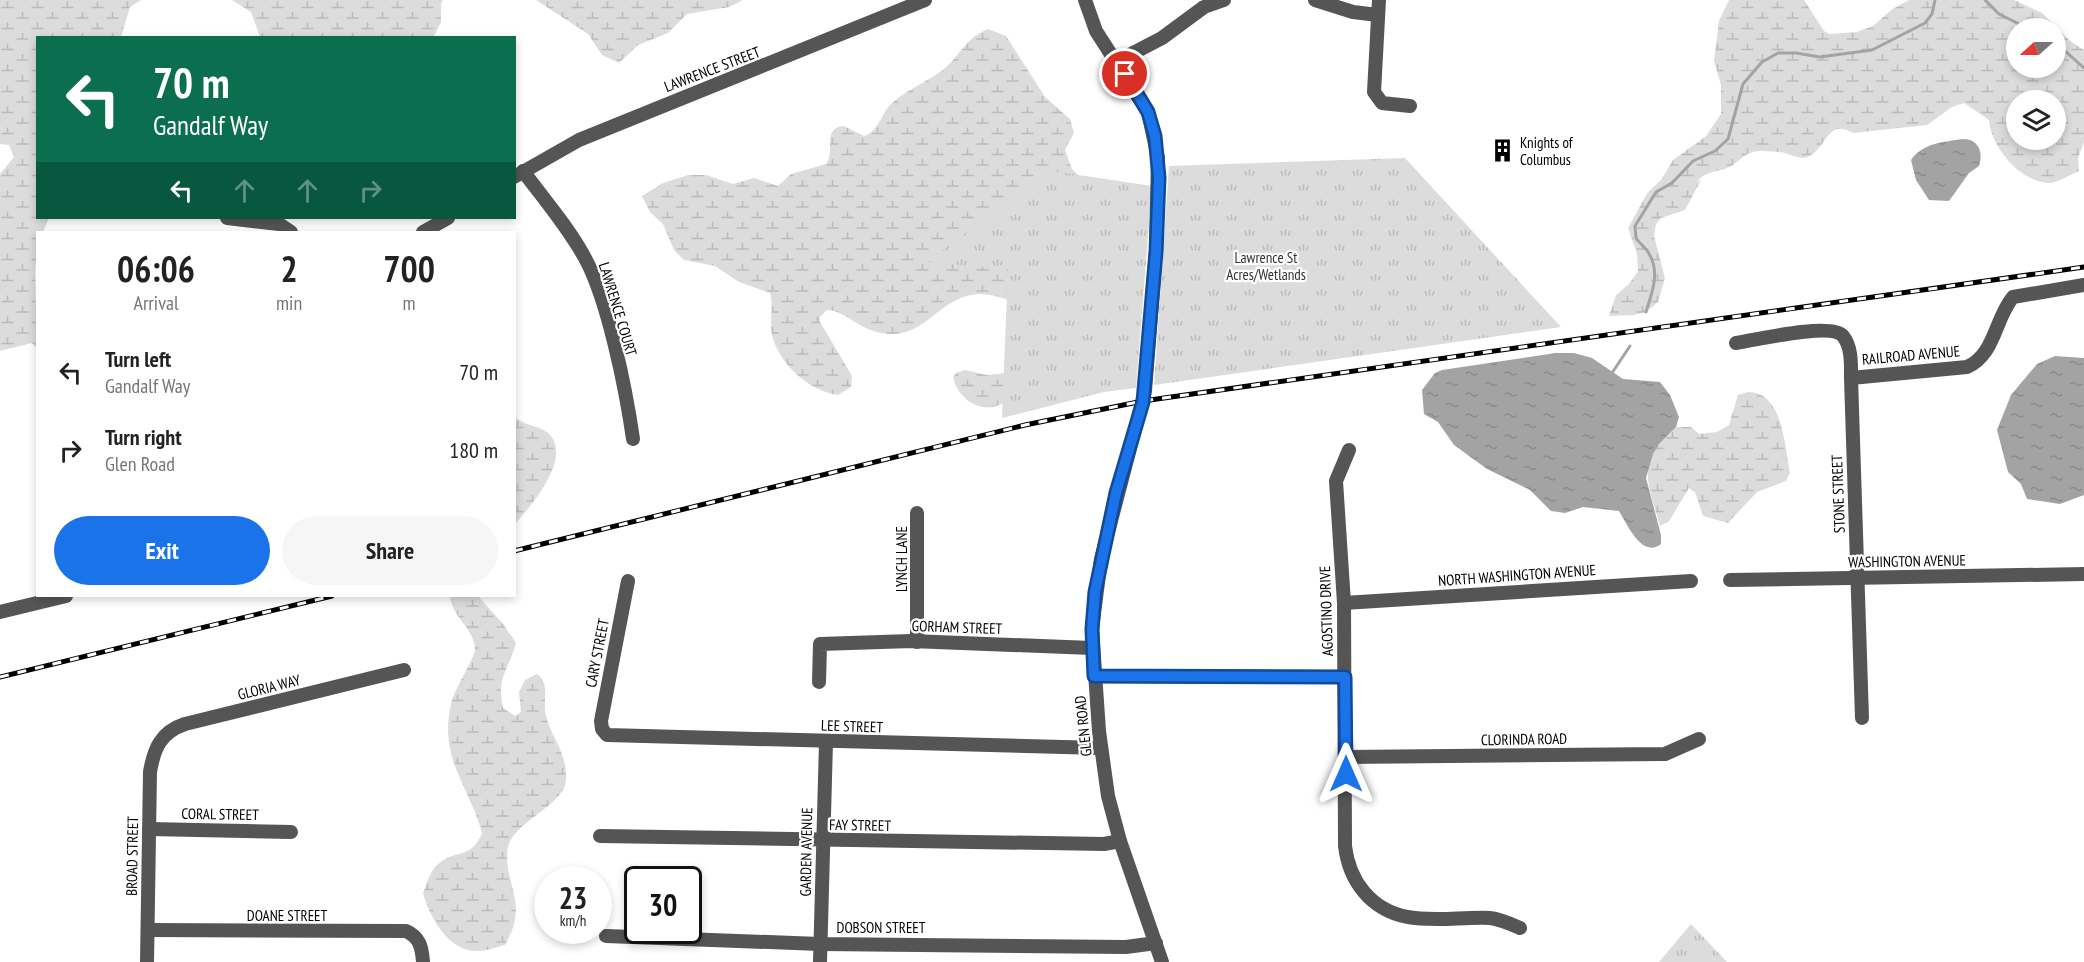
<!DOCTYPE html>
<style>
:root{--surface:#fff;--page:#f6f6f6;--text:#222;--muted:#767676;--accent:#1a73e8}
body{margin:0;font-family:"PT Sans Narrow",sans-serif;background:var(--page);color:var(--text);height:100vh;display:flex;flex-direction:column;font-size:22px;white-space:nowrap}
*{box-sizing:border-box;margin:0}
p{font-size:20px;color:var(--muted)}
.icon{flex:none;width:33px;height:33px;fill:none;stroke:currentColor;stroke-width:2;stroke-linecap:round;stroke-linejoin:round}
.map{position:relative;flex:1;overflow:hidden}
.panel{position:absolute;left:36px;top:231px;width:480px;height:366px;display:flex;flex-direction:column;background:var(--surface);border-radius:0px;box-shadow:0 3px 9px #0003}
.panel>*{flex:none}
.hud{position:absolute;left:36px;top:36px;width:480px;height:183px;border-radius:0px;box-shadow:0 3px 9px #0003;background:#0b6e4f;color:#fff;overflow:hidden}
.needle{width:39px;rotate:249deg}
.buttons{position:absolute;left:2006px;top:18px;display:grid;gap:12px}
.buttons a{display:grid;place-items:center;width:60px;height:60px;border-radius:50%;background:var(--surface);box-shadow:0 3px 9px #0003;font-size:30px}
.speed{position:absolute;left:534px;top:866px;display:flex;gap:12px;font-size:30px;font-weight:700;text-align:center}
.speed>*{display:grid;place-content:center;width:78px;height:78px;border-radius:50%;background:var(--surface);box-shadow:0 3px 9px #0003;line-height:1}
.speed small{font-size:15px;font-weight:400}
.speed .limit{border:3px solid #111;border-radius:9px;background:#fff;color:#111}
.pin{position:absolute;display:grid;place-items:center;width:51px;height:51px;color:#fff;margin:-26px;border:3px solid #fff;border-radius:50%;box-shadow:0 2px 6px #0007}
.me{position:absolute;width:66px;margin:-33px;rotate:0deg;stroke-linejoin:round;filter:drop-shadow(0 0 4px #0008)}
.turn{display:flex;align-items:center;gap:21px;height:126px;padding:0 18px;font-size:27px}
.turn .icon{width:78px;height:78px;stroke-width:2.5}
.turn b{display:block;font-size:42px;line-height:51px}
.lanes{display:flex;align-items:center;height:57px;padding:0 18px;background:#0003;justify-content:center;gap:30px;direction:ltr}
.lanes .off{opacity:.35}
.eta{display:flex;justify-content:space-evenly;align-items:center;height:102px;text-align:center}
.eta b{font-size:36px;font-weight:700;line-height:42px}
.button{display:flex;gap:12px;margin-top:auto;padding:12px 18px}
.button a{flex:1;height:69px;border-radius:36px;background:var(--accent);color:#fff;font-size:24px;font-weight:700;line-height:69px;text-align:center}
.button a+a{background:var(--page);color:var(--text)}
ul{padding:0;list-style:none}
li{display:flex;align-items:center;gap:18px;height:78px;padding:0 18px}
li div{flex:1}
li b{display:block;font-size:22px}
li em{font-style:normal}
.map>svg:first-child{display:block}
.wetland{fill:url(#wetland-marsh);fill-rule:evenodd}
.park{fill:url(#park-tufts)}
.water{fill:url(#water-ripples)}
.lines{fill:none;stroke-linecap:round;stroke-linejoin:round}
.stream{stroke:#a3a3a3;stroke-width:3}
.minor{stroke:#555;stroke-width:14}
.rail-casing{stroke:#000;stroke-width:5}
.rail{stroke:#fff;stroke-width:3;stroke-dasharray:9;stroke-linecap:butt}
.route-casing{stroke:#114b97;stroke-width:15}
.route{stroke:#1a73e8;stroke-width:10}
.labels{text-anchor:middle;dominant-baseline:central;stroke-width:4.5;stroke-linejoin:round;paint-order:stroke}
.street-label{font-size:15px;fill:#000;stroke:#fff}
.poi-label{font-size:15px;fill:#000;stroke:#fff;text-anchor:start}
.park-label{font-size:15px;fill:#333;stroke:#fff}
</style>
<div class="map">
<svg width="2084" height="962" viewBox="0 0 2084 962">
<defs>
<pattern id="wetland-marsh" width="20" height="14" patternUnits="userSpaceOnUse" patternTransform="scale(1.5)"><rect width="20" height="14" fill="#dcdcdc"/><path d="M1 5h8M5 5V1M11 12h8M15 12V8" fill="none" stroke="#bbb"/></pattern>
<pattern id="park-tufts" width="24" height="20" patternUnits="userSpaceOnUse" patternTransform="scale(1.5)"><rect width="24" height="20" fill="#dcdcdc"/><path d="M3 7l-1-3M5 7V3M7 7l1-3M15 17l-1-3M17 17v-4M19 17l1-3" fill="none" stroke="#bbb"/></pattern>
<pattern id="water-ripples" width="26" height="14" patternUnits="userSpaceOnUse" patternTransform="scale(1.5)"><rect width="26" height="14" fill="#a3a3a3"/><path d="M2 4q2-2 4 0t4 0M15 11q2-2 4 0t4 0" fill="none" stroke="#8b8b8b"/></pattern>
</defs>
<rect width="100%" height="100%" fill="#fff"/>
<g class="wetland">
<polygon points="0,0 141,0 130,7 121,37 38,38 38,218 49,218 43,232 38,232 35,271 37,349 32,343 0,351 0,174 14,157 9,145 0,144"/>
<polygon points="232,0 443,0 441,3 441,22 433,38 260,37 251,12"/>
<polygon points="536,0 743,0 729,7 687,14 668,33 638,45 619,63 602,55 588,34"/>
<path d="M1729,0H1804L1824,31L1829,34L1857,32L1873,26L1891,10L1909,0H2014L2042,13L2069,40L2084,50V142L2078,158L2079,171C2071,174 2058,183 2049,183C2020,182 1991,147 1989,120L1964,103L1952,107L1927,125L1853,133C1826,117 1827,150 1807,157C1799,160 1789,153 1780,152C1772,152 1761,150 1753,152C1744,154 1740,160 1733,165C1721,173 1707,169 1697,182L1701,180L1685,210L1661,218L1656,224L1654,236L1665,278L1658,302L1646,312L1634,315L1609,316L1616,295L1629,284L1638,271L1637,254L1628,228L1648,192L1661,180L1673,160L1706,136L1721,114V85L1714,61L1719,21ZM2016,28H2055V68H2016ZM2016,100H2055V140H2016Z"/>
<path d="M988,29L1006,36L1045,97L1070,119L1074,133L1065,150L1072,169L1082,179L1024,305C1010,301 994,294 979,294C941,296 928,333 894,334C861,335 847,310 827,310L820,317V322L852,376L851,387L838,395C809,391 779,364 772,335C769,321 774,307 770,293L739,282L715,266L684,260L674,250L663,224L650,212L642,196L663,183L688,175H706L733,184L754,178L778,186L791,174L826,164C836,154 821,127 844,126L864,136C877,133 881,115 890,105C904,91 925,83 940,72C959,59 963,39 988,29Z"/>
<path d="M965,370L987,375L1007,373L1006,401C985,417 958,401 953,377L956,373Z"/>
<path d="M1748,392C1784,392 1784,447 1790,472L1786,481L1757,492L1728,523L1703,516L1695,492L1689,488L1669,521L1660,526C1653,499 1637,468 1659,444C1664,438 1671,433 1676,427H1691L1699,434L1717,432L1729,425L1738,395Z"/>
<path d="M515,417C526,427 544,426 551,436C570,461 531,506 515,524Z"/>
<path d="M450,596H478L503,624L516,643C508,672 496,677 503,708L515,716L521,712L519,692L525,680L537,674C551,685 542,700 546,716C552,740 567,751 566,780C565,805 513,822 508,847C503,872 520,896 515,919C514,928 509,937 505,945C497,947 487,951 478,951C448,952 430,917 423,893C427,883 430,871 438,864C455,849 471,860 482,833C469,785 437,757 452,700C456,688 474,658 475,650C475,629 451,616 450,596Z"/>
</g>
<g class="park">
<polygon points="1405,158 1561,327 1154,385 1169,166"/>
<polygon points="1052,171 1152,186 1136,388 1104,392 1002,418 1008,269 926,262"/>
<polygon points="1691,924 1727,962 1659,962"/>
</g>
<g class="water">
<path d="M1963,139C1978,139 1984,152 1979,166L1969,173L1949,201L1929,200L1916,180L1911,160C1923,143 1943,142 1963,139Z"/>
<path d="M1556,353H1574L1592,358L1623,379L1660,382L1670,395L1679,417L1676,427L1659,444L1653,454L1646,478L1661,535V544C1642,559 1627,524 1619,511L1583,507L1565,513L1551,511L1530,490L1487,469L1454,445L1438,422L1424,414L1422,390L1435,373L1442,370Z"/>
<polygon points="2055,356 2084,358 2084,495 2060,504 2027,499 2021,484 2008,472 1997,430 2011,395 2037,364"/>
</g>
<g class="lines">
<g class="stream">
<polyline points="1985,0 1999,14 2027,28"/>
<polyline points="2055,42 2084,68"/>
<path d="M1646,312C1652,292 1661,272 1648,252C1645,247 1639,243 1636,238L1635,226L1656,192L1672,183L1693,161L1715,151L1728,139L1743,84L1762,62L1778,53H1796L1820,57L1872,50L1925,23L1932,14L1935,0"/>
<polyline points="1612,373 1630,346"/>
</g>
<g class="minor">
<polyline points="1085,0 1096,31 1148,112 1158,158 1156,251 1145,391 1101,559 1092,629 1099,731 1108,796 1120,841 1162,962"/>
<polyline points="1315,0 1353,12 1378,15"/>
<polyline points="1379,0 1374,92 1382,103 1410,106"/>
<polyline points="1116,62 1162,38 1204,7 1224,0"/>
<path d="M523,171C544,199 568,227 585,258C608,300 626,390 633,439"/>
<polyline points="514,177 579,140 925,0"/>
<polyline points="227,218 279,224 291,232"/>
<polyline points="423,232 448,218"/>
<path d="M1736,343C1755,340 1832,322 1843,336C1852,347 1851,365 1851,378L1862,718"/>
<path d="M1851,378L1967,367C1995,355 1995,318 2013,297L2084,285"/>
<path d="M1349,450L1336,481L1344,603L1345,846C1347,863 1353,879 1364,892C1397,931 1445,916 1490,918C1500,919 1511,924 1520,928"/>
<polyline points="917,513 917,642"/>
<polyline points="1730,580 2084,574"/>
<polyline points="628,581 601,721 602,729 607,735 1101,748"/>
<polyline points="1344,603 1691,581"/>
<polyline points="0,612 66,596"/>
<polyline points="1094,676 1345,677"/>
<polyline points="819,682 820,644 911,641 1092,648"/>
<polyline points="1346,757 1665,754 1699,739"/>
<polyline points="149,829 291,832"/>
<polyline points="600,836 1104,844 1120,841"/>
<path d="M148,930L406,931C420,937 422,948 423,962"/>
<polyline points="606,936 820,944 1126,947 1156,943"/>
<path d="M147,962L150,772C154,748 161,732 185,724L404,670"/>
<polyline points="820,962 826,742"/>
</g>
<defs>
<g id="rail">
<polyline points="514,551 1025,425 1143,401 2084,267"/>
<polyline points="0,677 332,596"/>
</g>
</defs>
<use href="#rail" class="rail-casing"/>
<use href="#rail" class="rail"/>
</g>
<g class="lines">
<defs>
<polyline id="route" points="1125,74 1148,112 1155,136 1159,178 1156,252 1143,402 1116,493 1095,592 1092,629 1094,676 1345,677 1346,774"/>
</defs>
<use href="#route" class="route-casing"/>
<use href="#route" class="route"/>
</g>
<defs>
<symbol id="building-bare" viewBox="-9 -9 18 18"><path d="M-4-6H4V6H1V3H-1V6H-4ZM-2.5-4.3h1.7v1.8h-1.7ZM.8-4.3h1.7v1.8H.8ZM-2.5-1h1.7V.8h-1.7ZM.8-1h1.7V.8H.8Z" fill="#000" stroke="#fff" stroke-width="2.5" paint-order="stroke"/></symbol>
</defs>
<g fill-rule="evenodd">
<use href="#building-bare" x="1486" y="134" width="33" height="33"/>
</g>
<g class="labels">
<g class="street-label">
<text transform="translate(712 69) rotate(-21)">LAWRENCE STREET</text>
<text transform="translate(618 309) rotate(73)">LAWRENCE COURT</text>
<text transform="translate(1911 355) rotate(-5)">RAILROAD AVENUE</text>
<text transform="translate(1838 494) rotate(-92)">STONE STREET</text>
<text transform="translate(901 559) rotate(-90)">LYNCH LANE</text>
<text transform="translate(1907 561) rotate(-1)">WASHINGTON AVENUE</text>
<text transform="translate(1517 575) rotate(-4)">NORTH WASHINGTON AVENUE</text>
<text transform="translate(1326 611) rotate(-92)">AGOSTINO DRIVE</text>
<text transform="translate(957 627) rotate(2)">GORHAM STREET</text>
<text transform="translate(597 653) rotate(-79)">CARY STREET</text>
<text transform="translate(269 687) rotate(-14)">GLORIA WAY</text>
<text transform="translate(852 726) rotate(2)">LEE STREET</text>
<text transform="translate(1083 726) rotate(-96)">GLEN ROAD</text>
<text transform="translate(1524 739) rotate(-1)">CLORINDA ROAD</text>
<text transform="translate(220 814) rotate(1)">CORAL STREET</text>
<text transform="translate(860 825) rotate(1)">FAY STREET</text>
<text transform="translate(806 852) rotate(-89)">GARDEN AVENUE</text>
<text transform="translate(132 856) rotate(-89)">BROAD STREET</text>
<text x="287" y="915">DOANE STREET</text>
<text x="881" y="927">DOBSON STREET</text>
</g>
<g class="poi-label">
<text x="1520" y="142">Knights of<tspan x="1520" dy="17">Columbus</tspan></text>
</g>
<g class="park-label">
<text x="1266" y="257">Lawrence St<tspan x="1266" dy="17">Acres/Wetlands</tspan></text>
</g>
</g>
</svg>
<div class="buttons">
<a><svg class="needle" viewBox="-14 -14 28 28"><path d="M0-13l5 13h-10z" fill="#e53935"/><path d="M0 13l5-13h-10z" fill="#767676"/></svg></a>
<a><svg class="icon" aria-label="layers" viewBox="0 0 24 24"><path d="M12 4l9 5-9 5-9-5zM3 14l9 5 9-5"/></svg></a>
</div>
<div class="speed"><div>23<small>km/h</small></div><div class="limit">30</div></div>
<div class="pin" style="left:1125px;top:74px;background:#d93025"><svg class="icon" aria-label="arrive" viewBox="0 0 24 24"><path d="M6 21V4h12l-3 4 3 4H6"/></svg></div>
<svg class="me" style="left:1346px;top:774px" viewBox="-20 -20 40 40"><path d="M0-17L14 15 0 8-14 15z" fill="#1a73e8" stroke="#fff" stroke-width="4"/></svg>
<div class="hud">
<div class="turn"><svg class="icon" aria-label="left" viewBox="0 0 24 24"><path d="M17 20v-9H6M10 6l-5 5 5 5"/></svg><div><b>70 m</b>Gandalf Way</div></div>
<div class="lanes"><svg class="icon" aria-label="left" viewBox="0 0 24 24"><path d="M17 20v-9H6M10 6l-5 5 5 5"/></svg><svg class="icon off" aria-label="ahead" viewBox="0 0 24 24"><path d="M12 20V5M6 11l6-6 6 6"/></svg><svg class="icon off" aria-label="ahead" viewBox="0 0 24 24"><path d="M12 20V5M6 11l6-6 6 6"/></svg><svg class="icon off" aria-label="right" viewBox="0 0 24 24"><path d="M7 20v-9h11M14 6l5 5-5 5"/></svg></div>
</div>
<section class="panel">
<div class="eta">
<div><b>06:06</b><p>Arrival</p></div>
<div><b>2</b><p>min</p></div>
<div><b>700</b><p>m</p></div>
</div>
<ul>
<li><svg class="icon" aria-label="left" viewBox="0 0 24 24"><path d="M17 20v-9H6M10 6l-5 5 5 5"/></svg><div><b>Turn left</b><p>Gandalf Way</p></div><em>70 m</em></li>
<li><svg class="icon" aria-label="right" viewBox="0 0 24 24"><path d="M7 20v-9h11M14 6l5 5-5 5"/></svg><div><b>Turn right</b><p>Glen Road</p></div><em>180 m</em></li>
</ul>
<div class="button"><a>Exit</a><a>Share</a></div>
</section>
</div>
